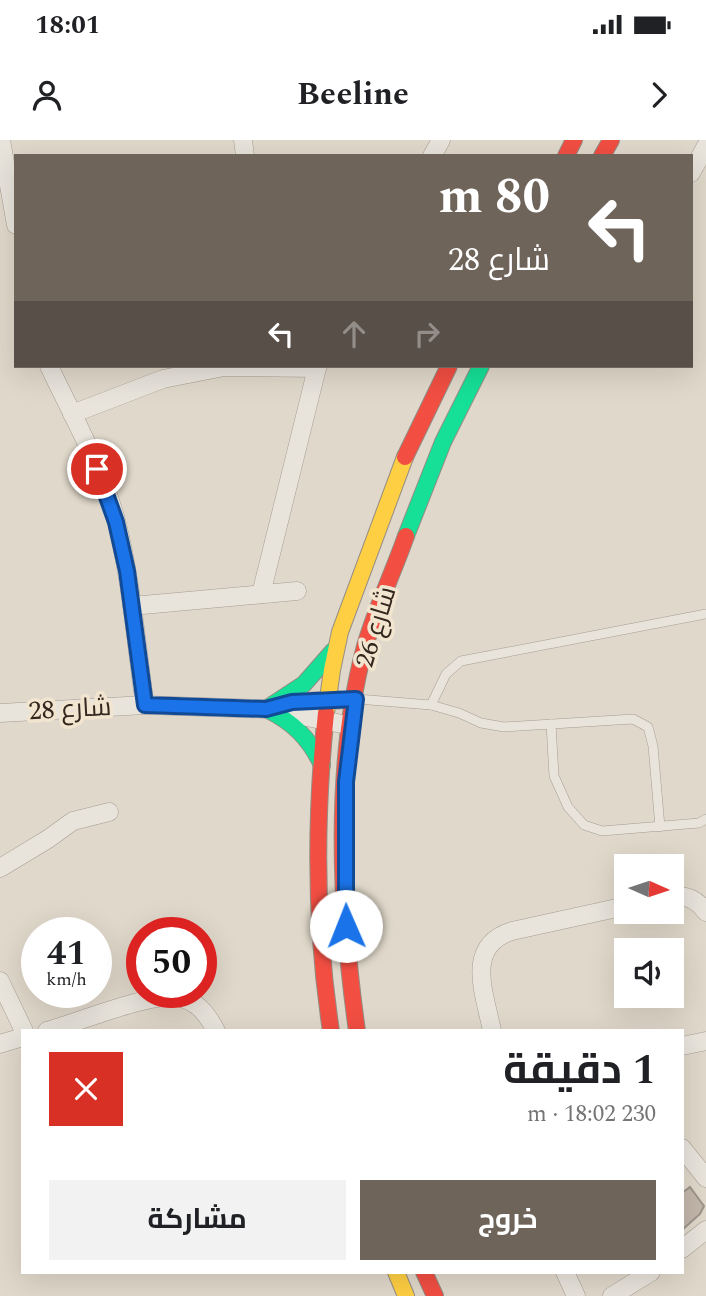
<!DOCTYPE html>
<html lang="ar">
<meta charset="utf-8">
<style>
:root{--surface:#fff;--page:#f2f2f2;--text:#202124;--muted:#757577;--accent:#6f645a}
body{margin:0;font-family:Spectral,Cairo,serif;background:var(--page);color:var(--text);direction:rtl;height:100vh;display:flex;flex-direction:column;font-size:26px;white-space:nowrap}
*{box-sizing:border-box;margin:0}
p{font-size:23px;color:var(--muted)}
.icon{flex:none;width:38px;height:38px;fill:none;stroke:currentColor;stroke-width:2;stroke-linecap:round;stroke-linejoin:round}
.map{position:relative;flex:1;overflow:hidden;direction:ltr}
.panel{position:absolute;left:21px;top:889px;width:663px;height:245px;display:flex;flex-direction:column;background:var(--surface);border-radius:0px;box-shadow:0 7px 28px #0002;direction:rtl}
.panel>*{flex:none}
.top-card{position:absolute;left:14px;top:14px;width:679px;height:214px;border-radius:0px;box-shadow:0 7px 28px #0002;direction:rtl;background:#6f645a;color:#fff;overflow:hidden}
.needle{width:46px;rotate:93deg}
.fabs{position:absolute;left:614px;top:714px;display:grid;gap:14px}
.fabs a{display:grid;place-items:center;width:70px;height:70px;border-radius:0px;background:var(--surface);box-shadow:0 7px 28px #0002;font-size:35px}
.speed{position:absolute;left:21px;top:777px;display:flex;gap:14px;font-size:35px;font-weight:700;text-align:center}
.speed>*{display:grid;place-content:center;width:91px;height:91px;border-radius:50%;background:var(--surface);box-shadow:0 7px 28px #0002;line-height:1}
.speed small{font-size:18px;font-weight:400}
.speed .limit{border:10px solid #d22;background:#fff;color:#111}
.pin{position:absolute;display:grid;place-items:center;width:60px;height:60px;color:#fff;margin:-30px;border:4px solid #fff;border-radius:50%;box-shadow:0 2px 7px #0007}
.me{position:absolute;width:77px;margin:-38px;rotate:359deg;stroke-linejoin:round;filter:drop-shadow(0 0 5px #0008)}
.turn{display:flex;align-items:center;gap:24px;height:147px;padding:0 28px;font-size:32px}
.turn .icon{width:91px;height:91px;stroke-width:2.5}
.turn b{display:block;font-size:49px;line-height:60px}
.lanes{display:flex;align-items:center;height:66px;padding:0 28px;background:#0003;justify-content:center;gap:35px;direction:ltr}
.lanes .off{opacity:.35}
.round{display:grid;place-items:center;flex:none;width:74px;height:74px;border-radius:0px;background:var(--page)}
.overview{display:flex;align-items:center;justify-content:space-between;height:119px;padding:0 28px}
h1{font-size:42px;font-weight:700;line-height:52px}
.action{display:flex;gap:14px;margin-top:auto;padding:14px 28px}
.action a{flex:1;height:80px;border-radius:0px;background:var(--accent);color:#fff;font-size:28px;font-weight:700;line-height:80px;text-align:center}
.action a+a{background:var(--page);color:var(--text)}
.status{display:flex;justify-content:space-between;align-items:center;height:49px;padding:0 35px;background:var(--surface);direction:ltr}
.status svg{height:19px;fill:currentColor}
header{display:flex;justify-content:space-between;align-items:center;height:91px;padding:0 28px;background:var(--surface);font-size:32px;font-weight:700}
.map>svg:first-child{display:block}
.building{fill:#c3b6ab;stroke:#9f948a;stroke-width:2}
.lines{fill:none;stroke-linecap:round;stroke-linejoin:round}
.lane-casing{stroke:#a59d93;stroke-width:10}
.street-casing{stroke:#a59d93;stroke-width:19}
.fast-casing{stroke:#948d84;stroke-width:18}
.slow-casing{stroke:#948d84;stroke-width:18}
.jam-casing{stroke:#948d84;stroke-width:18}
.lane{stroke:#e8e3db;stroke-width:9}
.street{stroke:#e8e3db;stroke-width:18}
.fast{stroke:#16e098;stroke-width:16}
.slow{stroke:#ffcf43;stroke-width:16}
.jam{stroke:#f24e42;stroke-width:16}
.route-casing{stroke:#114b97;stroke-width:18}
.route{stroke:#1a73e8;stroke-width:12}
.labels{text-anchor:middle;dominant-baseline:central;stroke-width:7;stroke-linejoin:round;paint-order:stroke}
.street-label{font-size:26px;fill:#32261d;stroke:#f1e5d0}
</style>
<div class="status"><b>18:01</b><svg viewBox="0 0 49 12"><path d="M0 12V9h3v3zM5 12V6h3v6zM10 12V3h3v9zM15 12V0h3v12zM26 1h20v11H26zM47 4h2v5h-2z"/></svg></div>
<header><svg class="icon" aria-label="forward" viewBox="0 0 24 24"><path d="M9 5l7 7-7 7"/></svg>Beeline<svg class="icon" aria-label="person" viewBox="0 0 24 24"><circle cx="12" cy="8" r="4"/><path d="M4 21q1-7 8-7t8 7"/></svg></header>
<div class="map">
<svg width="706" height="1156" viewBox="0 0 706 1156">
<rect width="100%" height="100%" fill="#e0d8ca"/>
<polygon class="building" points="690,1047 704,1066 700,1074 682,1090 682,1053"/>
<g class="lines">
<defs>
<g id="lane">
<polyline points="357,559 431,565 459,573 481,583 504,587 633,579 648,587 653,606 660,687"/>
<polyline points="431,565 446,534 461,521 706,474"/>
<polyline points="551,584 554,636 568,667 584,685 602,691 699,683 706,679"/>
</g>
<g id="street">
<polyline points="1,0 16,85"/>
<polyline points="243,0 245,16"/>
<polyline points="432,16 441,0"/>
<polyline points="691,33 706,6"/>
<path d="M49,226C73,277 103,329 117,384C132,444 136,505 145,565"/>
<polyline points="72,274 163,239 224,227 317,228 318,226"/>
<polyline points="261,454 317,228"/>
<polyline points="132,466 297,451"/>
<polyline points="280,565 292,562 339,560"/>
<polyline points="0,573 145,565 266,569 352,586"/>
<polyline points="0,728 48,699 73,681 109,672"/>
<path d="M672,756C688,755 697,760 706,772"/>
<polyline points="0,841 24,891"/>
<path d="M47,891C75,883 153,852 177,857C197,860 207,874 216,891"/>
<path d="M492,891C485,854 464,806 512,791L626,766"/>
<polyline points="0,904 23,897"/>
<polyline points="682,906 706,901"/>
<polyline points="682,1008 706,1038"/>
<polyline points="682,1109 706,1090"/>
<polyline points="565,1132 576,1156"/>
<polyline points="612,1156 651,1132"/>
</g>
<g id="fast">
<polyline points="406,396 443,302 481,226"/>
<polyline points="266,569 304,544 333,511"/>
<path d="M266,569C293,582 309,598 322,625"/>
</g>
<g id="slow">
<polyline points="326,573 332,530 340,492 405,317"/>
<polyline points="396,1132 406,1156"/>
</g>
<g id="jam">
<polyline points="566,16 574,0"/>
<polyline points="602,16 611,0"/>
<polyline points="405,317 449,226"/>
<path d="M326,573C315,678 315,786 331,891"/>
<path d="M357,891C340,770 333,624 365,506C376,468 393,433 406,396"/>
<polyline points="424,1132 435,1156"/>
</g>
</defs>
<use href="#lane" class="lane-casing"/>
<use href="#street" class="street-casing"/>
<use href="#fast" class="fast-casing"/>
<use href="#slow" class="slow-casing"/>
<use href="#jam" class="jam-casing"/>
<use href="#lane" class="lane"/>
<use href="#street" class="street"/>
<use href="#fast" class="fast"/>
<use href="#slow" class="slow"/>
<use href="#jam" class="jam"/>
</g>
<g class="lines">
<defs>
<polyline id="route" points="97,329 116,382 127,431 145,565 266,569 292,562 356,559 346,642 346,786"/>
</defs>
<use href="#route" class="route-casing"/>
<use href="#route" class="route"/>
</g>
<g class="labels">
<g class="street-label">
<text transform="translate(376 487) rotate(-73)">شارع 26</text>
<text transform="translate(70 569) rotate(-3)">شارع 28</text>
</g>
</g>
</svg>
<div class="fabs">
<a><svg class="needle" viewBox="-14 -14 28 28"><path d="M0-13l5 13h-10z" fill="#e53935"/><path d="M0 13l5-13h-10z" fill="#757577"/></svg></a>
<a><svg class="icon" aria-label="sound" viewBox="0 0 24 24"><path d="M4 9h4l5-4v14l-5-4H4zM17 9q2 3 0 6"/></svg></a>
</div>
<div class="speed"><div>41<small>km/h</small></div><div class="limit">50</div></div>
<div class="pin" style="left:97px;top:329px;background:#d93025"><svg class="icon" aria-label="arrive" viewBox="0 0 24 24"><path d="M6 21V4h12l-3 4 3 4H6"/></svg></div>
<svg class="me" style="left:346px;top:786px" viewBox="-20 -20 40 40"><circle r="19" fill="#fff"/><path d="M0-13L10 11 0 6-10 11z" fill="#1a73e8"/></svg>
<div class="top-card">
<div class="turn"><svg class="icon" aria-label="left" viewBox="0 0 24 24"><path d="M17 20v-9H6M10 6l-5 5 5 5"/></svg><div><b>80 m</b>شارع 28</div></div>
<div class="lanes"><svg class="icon" aria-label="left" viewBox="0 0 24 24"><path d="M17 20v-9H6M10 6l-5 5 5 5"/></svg><svg class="icon off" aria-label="ahead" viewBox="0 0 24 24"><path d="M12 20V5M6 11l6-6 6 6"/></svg><svg class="icon off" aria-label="right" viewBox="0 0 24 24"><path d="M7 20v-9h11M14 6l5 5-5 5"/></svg></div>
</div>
<section class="panel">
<div class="overview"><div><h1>1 دقيقة</h1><p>230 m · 18:02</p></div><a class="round" style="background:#d93025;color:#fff"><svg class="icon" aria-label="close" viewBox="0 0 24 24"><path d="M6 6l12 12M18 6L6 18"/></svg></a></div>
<div class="action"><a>خروج</a><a>مشاركة</a></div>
</section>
</div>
